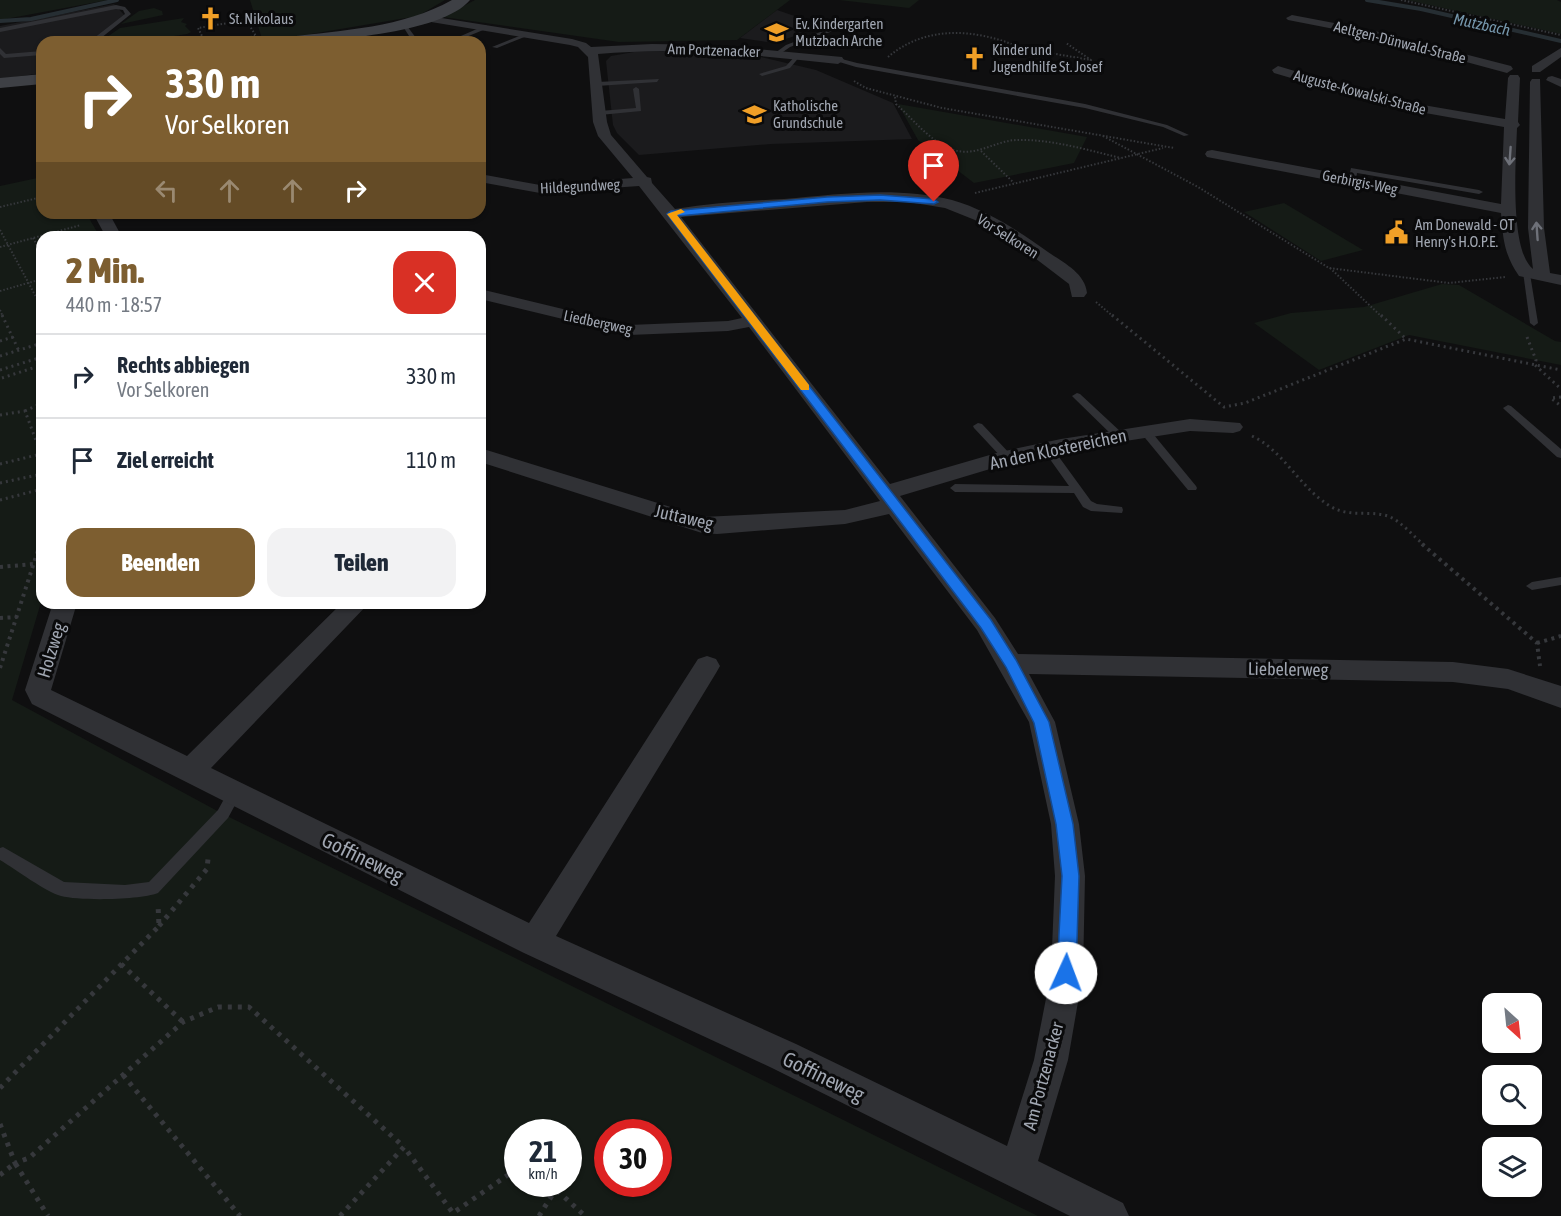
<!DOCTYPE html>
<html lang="de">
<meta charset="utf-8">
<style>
:root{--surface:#fff;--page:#f2f2f3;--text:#1f2937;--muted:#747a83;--line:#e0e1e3;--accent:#7d5e30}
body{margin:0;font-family:"Asap Condensed",sans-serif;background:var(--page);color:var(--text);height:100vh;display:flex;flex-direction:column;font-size:22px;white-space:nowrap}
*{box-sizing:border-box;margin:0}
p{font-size:20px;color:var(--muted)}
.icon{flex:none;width:33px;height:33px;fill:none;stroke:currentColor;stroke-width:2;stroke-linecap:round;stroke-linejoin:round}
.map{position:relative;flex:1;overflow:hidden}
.details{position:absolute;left:36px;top:231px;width:450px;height:378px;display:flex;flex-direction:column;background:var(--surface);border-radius:18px;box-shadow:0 2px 4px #0004}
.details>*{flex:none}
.guide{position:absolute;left:36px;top:36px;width:450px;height:183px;border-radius:18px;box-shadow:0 2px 4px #0004;background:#7d5e30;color:#fff;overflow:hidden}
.needle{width:39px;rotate:153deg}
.controls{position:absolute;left:1482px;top:993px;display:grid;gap:12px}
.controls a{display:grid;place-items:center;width:60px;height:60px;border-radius:12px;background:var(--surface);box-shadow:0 2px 4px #0004;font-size:30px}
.speed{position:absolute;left:504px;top:1119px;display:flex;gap:12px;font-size:30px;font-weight:700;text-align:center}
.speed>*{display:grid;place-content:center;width:78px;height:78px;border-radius:50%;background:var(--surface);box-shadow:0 2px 4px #0004;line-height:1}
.speed small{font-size:15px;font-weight:400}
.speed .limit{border:9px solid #d22;background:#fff;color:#111}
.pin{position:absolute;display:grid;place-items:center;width:51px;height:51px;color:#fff;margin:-62px -26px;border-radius:50% 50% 50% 0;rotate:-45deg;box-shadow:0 0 6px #0007}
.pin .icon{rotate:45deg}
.me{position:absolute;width:66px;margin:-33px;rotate:2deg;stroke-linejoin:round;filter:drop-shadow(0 0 4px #0008)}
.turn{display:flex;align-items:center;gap:21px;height:126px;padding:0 30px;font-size:27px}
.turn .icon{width:78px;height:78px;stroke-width:2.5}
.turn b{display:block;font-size:42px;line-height:51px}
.lanes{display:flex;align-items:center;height:57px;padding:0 30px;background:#0003;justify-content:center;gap:30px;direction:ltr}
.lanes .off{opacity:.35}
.round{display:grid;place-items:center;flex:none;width:63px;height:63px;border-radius:18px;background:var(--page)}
.summary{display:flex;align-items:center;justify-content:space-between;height:102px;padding:0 30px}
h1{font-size:36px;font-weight:800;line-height:45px;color:var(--accent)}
.cta{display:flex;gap:12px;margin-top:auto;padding:12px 30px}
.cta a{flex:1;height:69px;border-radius:18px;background:var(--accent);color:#fff;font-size:24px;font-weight:800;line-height:69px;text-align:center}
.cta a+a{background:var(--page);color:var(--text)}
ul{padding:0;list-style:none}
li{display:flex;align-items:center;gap:18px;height:84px;padding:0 30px;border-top:2px solid var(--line)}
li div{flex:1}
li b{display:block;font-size:22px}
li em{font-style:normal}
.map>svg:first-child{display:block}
.built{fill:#1b1b1d}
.green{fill:#151b16;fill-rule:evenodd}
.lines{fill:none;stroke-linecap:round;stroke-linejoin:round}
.stream{stroke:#262e33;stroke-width:4}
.path-far3{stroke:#36383c;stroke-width:2;stroke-dasharray:1.5 2;stroke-linecap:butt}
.path-far2{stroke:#36383c;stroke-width:3;stroke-dasharray:2 4;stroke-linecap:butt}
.path-far1{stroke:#36383c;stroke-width:4;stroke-dasharray:3 4.5;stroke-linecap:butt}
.path{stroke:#36383c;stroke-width:5;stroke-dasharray:4 6;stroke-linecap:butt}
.service{fill:#303135;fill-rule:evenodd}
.minor{fill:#303135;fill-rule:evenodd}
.secondary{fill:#3e4045;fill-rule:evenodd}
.oneway{stroke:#6e7179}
.route{fill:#1a73e8;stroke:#114b97;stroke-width:1.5}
.slow{fill:#f59e0b}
.labels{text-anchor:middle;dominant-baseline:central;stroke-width:6;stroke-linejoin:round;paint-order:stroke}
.far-poi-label{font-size:15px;fill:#a0a6b1;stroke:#0a0a0b;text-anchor:start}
.far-street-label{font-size:15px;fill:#a0a6b1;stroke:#0a0a0b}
.far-water-label{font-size:16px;font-style:italic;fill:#7697ad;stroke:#0a0a0b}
.street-label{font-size:18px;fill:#a0a6b1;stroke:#0a0a0b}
.near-street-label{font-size:21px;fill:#a0a6b1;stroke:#0a0a0b}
</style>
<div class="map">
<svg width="1561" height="1216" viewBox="0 0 1561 1216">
<rect width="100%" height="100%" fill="#0f0f10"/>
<g class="built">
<polygon points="114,4 125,16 92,42 42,42 42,73 0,79 0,26"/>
<polygon points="777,10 824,26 774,43 740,38"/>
<polygon points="736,51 816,70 893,103 912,139 771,144 639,155 617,133 613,125 606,61 611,56 634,52"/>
</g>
<g class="green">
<polygon points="0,0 108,0 0,20"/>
<polygon points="250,0 445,0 418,16 263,42"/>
<polygon points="475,0 790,0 737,40 619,42 443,17"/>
<polygon points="839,0 919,0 909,8"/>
<polygon points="1407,0 1557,0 1561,2 1561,34"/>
<polygon points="154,8 162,11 163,15 121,24 139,11"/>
<polygon points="184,18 181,22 187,24 185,26 191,32 187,34 136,42 100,42 120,28"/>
<polygon points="898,104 1087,137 1074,163 974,183 918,140"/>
<path d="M42,177V213H86L100,237H42V599L12,700L223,814L1038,1216H0V186ZM518,1132H568V1184H518ZM608,1132H658V1184H608Z"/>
<polygon points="1284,203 1363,250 1321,261 1244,212"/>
<polygon points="1442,284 1459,285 1555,341 1561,342 1561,365 1409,335 1319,370 1254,323 1291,313 1364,307"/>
</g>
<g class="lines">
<g class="stream">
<polyline points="1367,0 1421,9 1561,41"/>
<polyline points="0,21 31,19 117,0"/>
</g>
<g class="path-far3">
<polyline points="1401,0 1561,35"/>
<polyline points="205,42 198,28 246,20 256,36 223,42"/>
<polyline points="1032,50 1091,60 1066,43"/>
<path d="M888,57C934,18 997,32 1045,60"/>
<polyline points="854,81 866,88 942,108 1174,148"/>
<path d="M895,97L896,104C914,120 930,142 954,150C976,157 995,141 1016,140C1052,139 1087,150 1121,158"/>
<polyline points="1103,136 1198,187 1329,268 1449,283 1505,277"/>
<polyline points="981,151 1014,183"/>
<polyline points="975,193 1163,148"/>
<polyline points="0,207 42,197"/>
<polyline points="0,230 42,308"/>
<polyline points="33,238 42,254"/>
<polyline points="0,247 81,225"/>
<polyline points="1330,268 1382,317"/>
<polyline points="0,291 42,279"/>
<polyline points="1096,302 1114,317"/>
<polyline points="0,310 3,317"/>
</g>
<g class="path-far2">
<polyline points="2,315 19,351"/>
<polyline points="1112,315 1224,407 1245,403 1406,339 1561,370"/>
<polyline points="1381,315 1406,339"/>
<polyline points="1527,337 1536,360 1535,365 1561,389"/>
<polyline points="0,341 13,337"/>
<polyline points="0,356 42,343"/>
<polyline points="0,370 42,357"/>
<polyline points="2,378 42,365"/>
<polyline points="1561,397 1551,398 1561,406"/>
<polyline points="25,411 42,403"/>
<polyline points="0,415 25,411 41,454"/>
<path d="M1252,436C1283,450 1300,488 1330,506C1349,518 1368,510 1388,516C1401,521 1413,536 1424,545"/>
<polyline points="0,464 41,454 42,459"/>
<polyline points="0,483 42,474"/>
<polyline points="0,500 42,489"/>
<polyline points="39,545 42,536"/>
</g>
<g class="path-far1">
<polyline points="1422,544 1537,643 1540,666"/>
<polyline points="0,567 34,564"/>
<polyline points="0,618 17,617"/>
<polyline points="1537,643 1561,636"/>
<polyline points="0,668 40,544"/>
</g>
<g class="path">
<polyline points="159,926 207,869 208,859"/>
<polyline points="121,964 183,1022"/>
<polyline points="123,1075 240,1216"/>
<polyline points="0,1088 159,926 158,905"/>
<polyline points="0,1124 15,1163 29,1158 183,1022 218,1007 249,1007 404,1147"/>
<polyline points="0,1175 15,1163 48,1216"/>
<polyline points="550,1184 585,1216"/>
<polyline points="340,1216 404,1147 453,1213 518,1168"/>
<polyline points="539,1216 556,1189"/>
</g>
<g class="service">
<polygon points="116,5 125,7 131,14 96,42 89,42 125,14 123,10 116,9 0,32 0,28"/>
<polygon points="400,22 404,22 419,42 413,42"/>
<polygon points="486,25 488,28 459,40 454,39"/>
<polygon points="839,25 841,28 790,47 780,54 775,53 786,45"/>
<polygon points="527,33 532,34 497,48 492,47"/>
<polygon points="178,39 180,42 166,42"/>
<polygon points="0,48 6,54 42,51 42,55 4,58 0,54"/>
<polygon points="798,53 801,55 790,68 762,76 759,74 786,66"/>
<polygon points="838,58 857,63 1085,104 1167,125 1189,135 1184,136 1163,127 1085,108 856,67 836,61"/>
<polygon points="659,79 657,82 597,86 594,84 597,82"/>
<polygon points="636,87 639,89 641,111 600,115 597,113 600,111 636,108 633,89"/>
<polygon points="1351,168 1479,190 1483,192 1479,194 1357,173 1356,181 1352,183 1348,181"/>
<polygon points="1523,272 1530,274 1538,323 1534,326 1530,323"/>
<polygon points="1077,393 1080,394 1122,433 1122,437 1114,437 1074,398 1072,396"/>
<polygon points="1508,405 1511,406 1561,449 1561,458 1557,457 1505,410 1503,408"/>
<polygon points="978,423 982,424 1011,455 1012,457 1011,459 1003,459 974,428 973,426"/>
<polygon points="1145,428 1149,429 1196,486 1197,488 1196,490 1188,490 1141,433 1141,429"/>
<polygon points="1047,445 1051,446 1091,501 1097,504 1122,507 1123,510 1122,513 1091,511 1083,507 1074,493 955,492 950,488 955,484 1069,486 1042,448"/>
<polygon points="1561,577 1561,585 1532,590 1526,586 1532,582"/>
<path d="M234,788L239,790L241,794L228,818L158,893C140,900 80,901 61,896C46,892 15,869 0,860V848L3,847L64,882L125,885L149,882L218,810L229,790Z"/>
</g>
<g class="minor">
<path d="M423,15L572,39L586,43L591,47L652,44L714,45L842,57L844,60L838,64C758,55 679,47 598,54L607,122L611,135L647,177L651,178L652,183L675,209C711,203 747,201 784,199C839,194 897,186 952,200C987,210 1019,231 1048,252C1064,263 1085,273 1087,293L1084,297H1072L1069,284L1027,252L975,220L945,208L908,202H867L681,217L890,484L1000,452L1061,439L1190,419L1240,423L1243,427L1240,431L1233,433L1190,431L1061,451L1010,463L900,496L995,618L1018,654L1453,662L1508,669L1561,686V708L1508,689L1453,682L1029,674L1055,722L1079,824L1085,876L1083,973L1068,1060L1038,1161L1123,1203L1129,1216H1070L772,1068L524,953L32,704L25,690L53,603H77L51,690L187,756L342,603H369L211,768L529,923L698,659L707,656L716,659L720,666L716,673L556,936L796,1044L1007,1146L1034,1060L1051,973L1055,876L1051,824L1029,722L977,630L889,514L845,524L717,534L702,533L480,462V448L703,517L845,510L880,501L749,327L728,331L629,335L480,299V289L629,325L728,321L742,318L639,186L540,193L480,182V174L540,185L633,178L598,136L593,122L588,57L578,47L570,45L419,20V16Z"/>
<polygon points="1292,15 1371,30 1511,66 1513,69 1507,73 1370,36 1288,20 1286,18"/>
<polygon points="1561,48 1561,57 1540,72 1532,72 1532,66"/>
<path d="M1278,66L1388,99L1505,119L1508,78L1510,75H1518L1520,78L1518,122L1520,125L1517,128C1516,158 1509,250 1533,269L1528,228L1530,82L1532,79H1540L1544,228L1550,273L1561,275V285L1519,276C1504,254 1503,239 1501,213L1207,157L1205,154L1207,151L1212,150L1501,204L1504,127L1386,106L1274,73L1272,70Z"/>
<polygon points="1552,76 1561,79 1561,87 1546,80 1548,77"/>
<polygon points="93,213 109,213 122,237 106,237"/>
</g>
<g class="secondary">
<path d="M452,0H470C442,34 323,42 280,42L288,37C343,30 402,28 452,0Z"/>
<polygon points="42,74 42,84 0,88 0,78"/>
</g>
</g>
<defs><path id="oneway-shaft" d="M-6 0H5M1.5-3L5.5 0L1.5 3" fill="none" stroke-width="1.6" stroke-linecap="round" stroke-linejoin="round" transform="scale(1.5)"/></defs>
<g class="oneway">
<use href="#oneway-shaft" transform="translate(1510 156) rotate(94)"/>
<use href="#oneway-shaft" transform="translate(1537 231) rotate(-94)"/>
</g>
<polygon class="route" points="880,195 934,199 938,202 934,204 880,200 827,202 677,216 991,620 1016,660 1049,722 1073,824 1079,876 1076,973 1073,979 1066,982 1060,979 1057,973 1062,876 1056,824 1034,723 1006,667 981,628 667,214 671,211 827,197"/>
<polygon class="slow" points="681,209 685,212 677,215 809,385 809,390 801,390 667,214"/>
<defs>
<symbol id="church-bare" viewBox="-9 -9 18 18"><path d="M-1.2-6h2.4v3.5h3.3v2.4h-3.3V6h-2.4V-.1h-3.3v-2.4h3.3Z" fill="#f09f27" stroke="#0a0a0b" stroke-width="2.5" paint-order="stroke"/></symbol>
<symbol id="school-bare" viewBox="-9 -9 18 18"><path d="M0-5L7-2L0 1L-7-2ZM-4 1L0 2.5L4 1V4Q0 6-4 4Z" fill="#f09f27" stroke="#0a0a0b" stroke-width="2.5" paint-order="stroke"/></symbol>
<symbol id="civic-bare" viewBox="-9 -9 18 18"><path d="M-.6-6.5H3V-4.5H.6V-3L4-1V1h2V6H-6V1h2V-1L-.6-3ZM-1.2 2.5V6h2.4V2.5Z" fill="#f09f27" stroke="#0a0a0b" stroke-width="2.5" paint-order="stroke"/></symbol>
</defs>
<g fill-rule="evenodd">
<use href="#church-bare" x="194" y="2" width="33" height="33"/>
<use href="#school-bare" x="760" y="16" width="33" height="33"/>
<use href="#church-bare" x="958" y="42" width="33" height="33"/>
<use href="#school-bare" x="738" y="98" width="33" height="33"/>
<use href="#civic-bare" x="1380" y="216" width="33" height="33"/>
</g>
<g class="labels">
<g class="far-poi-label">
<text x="229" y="18">St. Nikolaus</text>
<text x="795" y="23">Ev. Kindergarten<tspan x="795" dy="17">Mutzbach Arche</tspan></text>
<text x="992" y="49">Kinder und<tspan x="992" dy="17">Jugendhilfe St. Josef</tspan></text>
<text x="773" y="105">Katholische<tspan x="773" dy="17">Grundschule</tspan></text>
<text x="1415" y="224">Am Donewald - OT<tspan x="1415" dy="17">Henry's H.O.P.E.</tspan></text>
</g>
<g class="far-street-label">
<text transform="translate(1400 42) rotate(14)">Aeltgen-Dünwald-Straße</text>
<text transform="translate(714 50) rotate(2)">Am Portzenacker</text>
<text transform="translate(1360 92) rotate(15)">Auguste-Kowalski-Straße</text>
<text transform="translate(1360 182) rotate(11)">Gerbirgis-Weg</text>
<text transform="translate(580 186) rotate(-3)">Hildegundweg</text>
<text transform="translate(1008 236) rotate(32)">Vor Selkoren</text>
<text transform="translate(598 322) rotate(12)">Liedbergweg</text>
</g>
<g class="far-water-label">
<text transform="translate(1482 24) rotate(12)">Mutzbach</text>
</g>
<g class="street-label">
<text transform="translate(1058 449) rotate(-12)">An den Klostereichen</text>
<text transform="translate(684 517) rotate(13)">Juttaweg</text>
<text transform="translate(51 650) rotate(-73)">Holzweg</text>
<text transform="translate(1288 669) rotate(1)">Liebelerweg</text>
<text transform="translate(1043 1076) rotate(-75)">Am Portzenacker</text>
</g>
<g class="near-street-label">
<text transform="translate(363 857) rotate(26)">Goffineweg</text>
<text transform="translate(824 1076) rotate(26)">Goffineweg</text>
</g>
</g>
</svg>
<div class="controls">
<a><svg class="needle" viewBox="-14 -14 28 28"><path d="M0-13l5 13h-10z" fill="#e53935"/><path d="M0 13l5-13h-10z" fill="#747a83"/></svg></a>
<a><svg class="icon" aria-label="search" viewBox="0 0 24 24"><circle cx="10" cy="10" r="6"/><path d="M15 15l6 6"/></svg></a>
<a><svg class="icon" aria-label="layers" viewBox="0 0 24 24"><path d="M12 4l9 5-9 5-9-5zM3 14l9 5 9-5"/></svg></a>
</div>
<div class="speed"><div>21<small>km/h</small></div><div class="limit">30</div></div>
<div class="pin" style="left:934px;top:202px;background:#d93025"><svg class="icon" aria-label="arrive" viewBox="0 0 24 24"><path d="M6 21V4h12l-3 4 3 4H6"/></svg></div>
<svg class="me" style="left:1066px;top:973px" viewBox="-20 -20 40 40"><circle r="19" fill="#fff"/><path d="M0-13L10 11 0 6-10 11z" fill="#1a73e8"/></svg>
<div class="guide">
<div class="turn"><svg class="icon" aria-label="right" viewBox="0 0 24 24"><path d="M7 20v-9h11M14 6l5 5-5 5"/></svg><div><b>330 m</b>Vor Selkoren</div></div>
<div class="lanes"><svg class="icon off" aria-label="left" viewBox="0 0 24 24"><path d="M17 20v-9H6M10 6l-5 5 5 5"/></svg><svg class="icon off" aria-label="ahead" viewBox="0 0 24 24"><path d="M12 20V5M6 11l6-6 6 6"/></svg><svg class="icon off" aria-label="ahead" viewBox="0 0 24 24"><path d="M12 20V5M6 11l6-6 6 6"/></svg><svg class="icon" aria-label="right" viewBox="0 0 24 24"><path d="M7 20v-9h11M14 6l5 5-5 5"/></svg></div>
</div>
<section class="details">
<div class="summary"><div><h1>2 Min.</h1><p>440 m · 18:57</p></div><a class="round" style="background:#d93025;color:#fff"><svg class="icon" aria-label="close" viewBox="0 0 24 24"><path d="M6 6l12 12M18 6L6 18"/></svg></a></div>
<ul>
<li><svg class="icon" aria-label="right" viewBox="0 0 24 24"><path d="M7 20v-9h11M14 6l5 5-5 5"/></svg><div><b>Rechts abbiegen</b><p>Vor Selkoren</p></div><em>330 m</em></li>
<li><svg class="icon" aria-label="arrive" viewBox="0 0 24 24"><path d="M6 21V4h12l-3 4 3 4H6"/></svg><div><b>Ziel erreicht</b></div><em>110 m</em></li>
</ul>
<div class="cta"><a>Beenden</a><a>Teilen</a></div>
</section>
</div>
